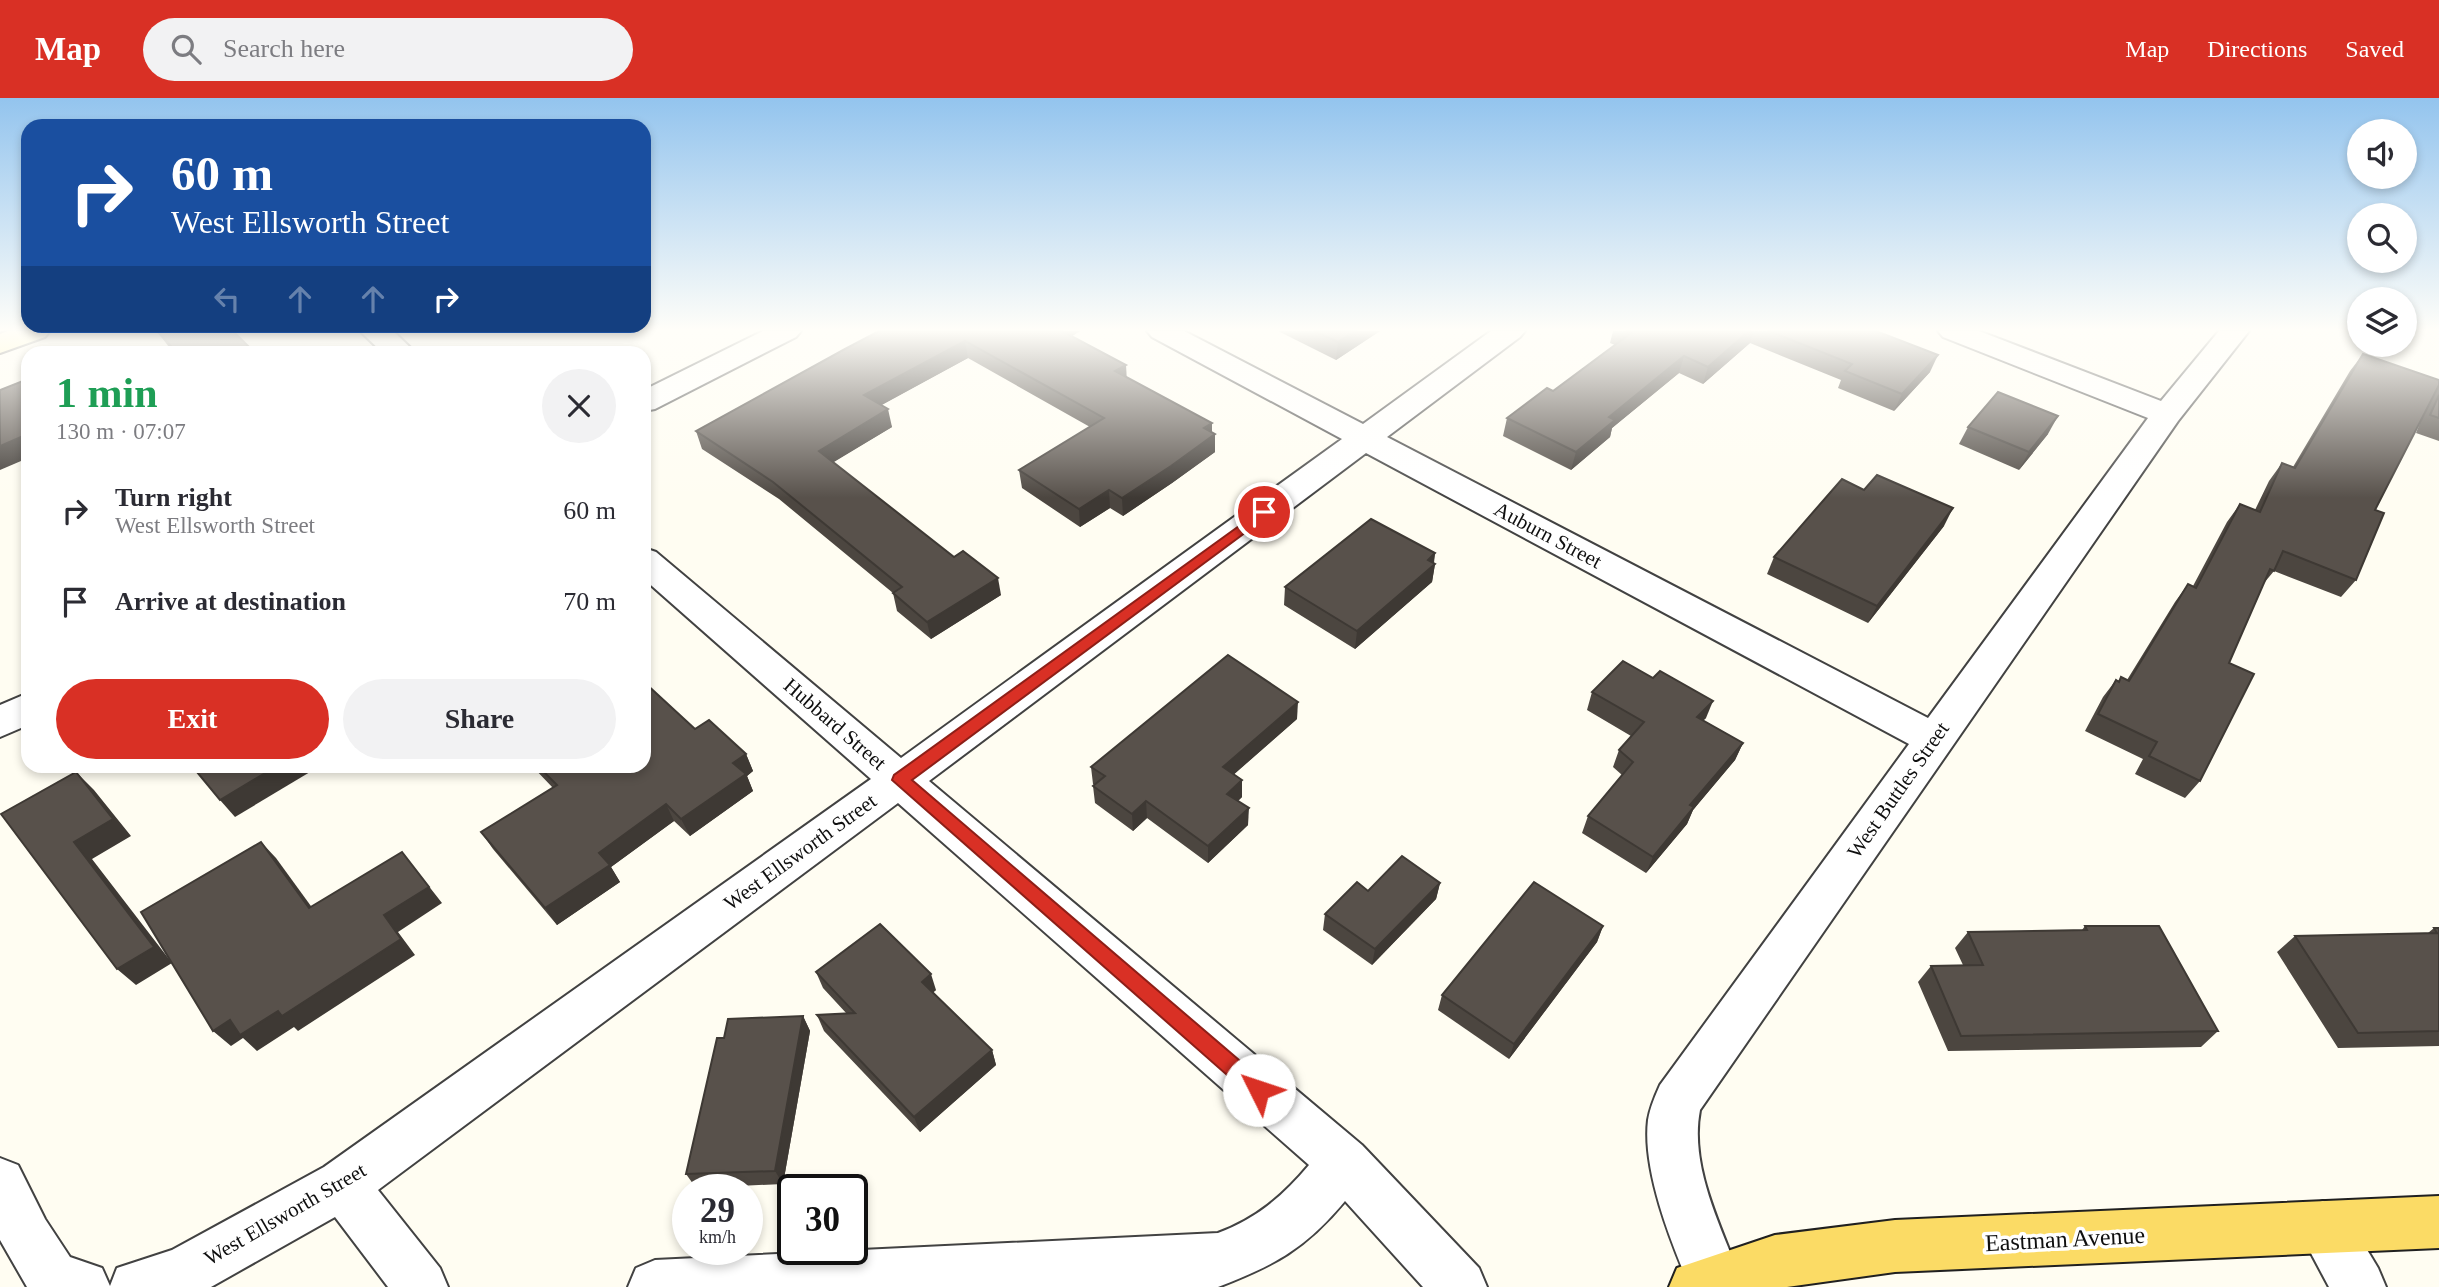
<!DOCTYPE html>
<meta charset="utf-8">
<style>
:root{--surface:#fff;--page:#f2f2f3;--text:#2b2b33;--muted:#7c7c81;--accent:#d93025}
body{margin:0;font-family:"Times New Roman",serif;background:var(--page);color:var(--text);height:100vh;display:flex;flex-direction:column;font-size:26px;white-space:nowrap}
*{box-sizing:border-box;margin:0}
p{font-size:23px;color:var(--muted)}
.icon{flex:none;width:38px;height:38px;fill:none;stroke:currentColor;stroke-width:2;stroke-linecap:round;stroke-linejoin:round}
.map{position:relative;flex:1;overflow:hidden}
.drawer{position:absolute;left:21px;top:248px;width:630px;height:427px;display:flex;flex-direction:column;background:var(--surface);border-radius:21px;box-shadow:0 4px 10px #0003}
.drawer>*{flex:none}
.guide{position:absolute;left:21px;top:21px;width:630px;height:214px;border-radius:21px;box-shadow:0 4px 10px #0003;background:#1a4fa0;color:#fff;overflow:hidden}
.buttons{position:absolute;left:2347px;top:21px;display:grid;gap:14px}
.buttons a{display:grid;place-items:center;width:70px;height:70px;border-radius:50%;background:var(--surface);box-shadow:0 4px 10px #0003;font-size:35px}
.speed{position:absolute;left:672px;top:1076px;display:flex;gap:14px;font-size:35px;font-weight:700;text-align:center}
.speed>*{display:grid;place-content:center;width:91px;height:91px;border-radius:50%;background:var(--surface);box-shadow:0 4px 10px #0003;line-height:1}
.speed small{font-size:18px;font-weight:400}
.speed .limit{border:4px solid #111;border-radius:10px;background:#fff;color:#111}
.pin{position:absolute;display:grid;place-items:center;width:60px;height:60px;color:#fff;margin:-30px;border:4px solid #fff;border-radius:50%;box-shadow:0 2px 7px #0007}
.me{position:absolute;width:77px;margin:-38px;rotate:311deg;stroke-linejoin:round;filter:drop-shadow(0 0 5px #0008)}
.turn{display:flex;align-items:center;gap:24px;height:147px;padding:0 35px;font-size:32px}
.turn .icon{width:91px;height:91px;stroke-width:2.5}
.turn b{display:block;font-size:49px;line-height:60px}
.lanes{display:flex;align-items:center;height:66px;padding:0 35px;background:#0003;justify-content:center;gap:35px;direction:ltr}
.lanes .off{opacity:.35}
.round{display:grid;place-items:center;flex:none;width:74px;height:74px;border-radius:37px;background:var(--page)}
.overview{display:flex;align-items:center;justify-content:space-between;height:119px;padding:0 35px}
h1{font-size:42px;font-weight:800;line-height:52px;color:#1e9e55}
.action{display:flex;gap:14px;margin-top:auto;padding:14px 35px}
.action a{flex:1;height:80px;border-radius:42px;background:var(--accent);color:#fff;font-size:28px;font-weight:800;line-height:80px;text-align:center}
.action a+a{background:var(--page);color:var(--text)}
ul{padding:0;list-style:none}
li{display:flex;align-items:center;gap:21px;height:91px;padding:0 35px}
li div{flex:1}
li b{display:block;font-size:26px}
li em{font-style:normal}
header{display:flex;align-items:center;gap:42px;box-sizing:border-box;height:98px;padding:0 35px;background:var(--accent);color:#fff}
header strong{font-size:33px}
nav{display:flex;gap:38px;margin-inline-start:auto;font-size:24px}
.search{width:490px;height:63px;background:var(--page);display:flex;align-items:center;gap:18px;box-sizing:border-box;padding:0 24px;border-radius:38px;color:var(--muted);font-size:26px}
.map>svg:first-child{display:block}
.lines{fill:none;stroke-linecap:round;stroke-linejoin:round}
.street-casing{stroke:#424242;stroke-width:4}
.secondary-casing{stroke:#313131;stroke-width:4}
.primary-casing{stroke:#202020;stroke-width:4}
.street{fill:#fff;fill-rule:evenodd}
.secondary{fill:#fff8ad;fill-rule:evenodd}
.primary{fill:#fbdb65;fill-rule:evenodd}
.wall{fill:#4c4640}
.shaded-wall{fill:#3e3934}
.building{fill:#58514b;stroke:#3e3934;stroke-width:2}
.route{fill:#d93025;stroke:#8d1f18;stroke-width:2}
.labels{text-anchor:middle;dominant-baseline:central;stroke-width:7;stroke-linejoin:round;paint-order:stroke}
.street-label{font-size:21px;fill:#0f0f0f;stroke:#fff}
.near-street-label{font-size:24px;fill:#0f0f0f;stroke:#fff}
</style>
<header>
<strong>Map</strong>
<div class="search"><svg class="icon" aria-label="search" viewBox="0 0 24 24"><circle cx="10" cy="10" r="6"/><path d="M15 15l6 6"/></svg>Search here</div>
<nav><a>Map</a><a>Directions</a><a>Saved</a></nav>
</header>
<div class="map">
<svg width="2439" height="1189" viewBox="0 0 2439 1189">
<rect width="100%" height="100%" fill="#fffdf2"/>
<g class="lines">
<defs>
<g id="street">
<polygon points="360,233 393,233 417,256 384,256"/>
<polygon points="763,233 801,233 796,239 655,311 644,313 644,292"/>
<path d="M1147,233H1184L1363,326L1491,233H1525L1520,239L1387,339L1928,620L2148,320L1943,239L1938,233H1979L2161,303L2219,233H2249L2178,323L1700,1012C1689,1069 1722,1130 1741,1182L1738,1189H1690C1671,1144 1642,1072 1648,1022C1650,1010 1655,998 1660,987L1909,646L1366,355L929,683L1362,1047L1479,1170L1487,1189H1423L1345,1103C1305,1151 1275,1167 1218,1189H628L636,1170L655,1162L1218,1135C1256,1121 1283,1098 1309,1067L898,705L378,1092L440,1170L448,1189H388L335,1119L211,1189H27L0,1142V1060L18,1067L45,1121L70,1159L102,1170L110,1188L117,1170L172,1152L324,1069L871,681L644,481V450L656,454L901,660L1342,341L1152,239Z"/>
<polygon points="28,595 28,627 0,639 0,607"/>
<polygon points="2323,1103 2342,1110 2378,1170 2386,1189 2329,1189 2297,1129 2304,1110"/>
</g>
<polygon id="secondary" points="8,233 50,233 45,239 0,255 0,236"/>
<polygon id="primary" points="2439,1098 2439,1150 1895,1174 1787,1189 1669,1189 1677,1170 1775,1137 1895,1122"/>
</defs>
<use href="#street" class="street-casing"/>
<use href="#secondary" class="secondary-casing"/>
<use href="#primary" class="primary-casing"/>
<use href="#street" class="street"/>
<use href="#secondary" class="secondary"/>
<use href="#primary" class="primary"/>
</g>
<g class="wall">
<polygon points="157,233 256,256 174,256"/>
<polygon points="879,233 1080,233 1072,238 1126,267 1126,279 1212,325 1212,335 1215,354 1172,385 1123,418 1110,410 1080,429 1022,390 1019,372 1090,329 968,260 881,307 892,329 833,364 1001,497 931,541 897,513 893,495 779,401 702,351 696,333"/>
<polygon points="1278,233 1380,233 1336,262"/>
<polygon points="1613,233 1876,233 1930,274 1894,313 1838,290 1841,282 1750,245 1703,286 1679,275 1612,330 1610,339 1571,372 1503,338 1507,320 1553,293 1615,247 1610,245"/>
<polygon points="2363,256 2439,282 2439,343 2416,335 2422,320 2375,412 2356,482 2341,499 2274,473 2264,485 2229,565 2200,683 2185,700 2135,676 2143,661 2085,633 2103,599 2116,582 2118,583 2121,579 2127,582 2175,504 2188,486 2193,488 2227,424 2240,406 2255,412 2269,383 2282,365 2293,369 2350,273"/>
<polygon points="1968,329 2048,336 2019,372 1959,346"/>
<polygon points="1944,428 1868,525 1767,476 1774,459"/>
<polygon points="1435,455 1434,465 1435,466 1432,484 1355,551 1284,507 1285,489"/>
<polygon points="1592,594 1706,620 1703,622 1743,645 1735,662 1693,712 1687,726 1646,775 1582,735 1588,718 1622,677 1613,669 1619,652 1631,638 1587,612"/>
<polygon points="1297,621 1234,676 1242,682 1242,699 1238,703 1248,727 1208,765 1147,720 1133,733 1095,705 1093,688 1095,687 1093,686 1091,669"/>
<polygon points="695,631 746,656 753,673 747,678 753,693 690,738 674,723 611,769 620,784 557,827 493,751 481,734 553,690 532,668 644,668"/>
<polygon points="1440,785 1436,801 1372,867 1323,832 1325,816 1368,793"/>
<polygon points="1603,828 1597,844 1509,961 1438,912 1442,897"/>
<polygon points="2085,828 2218,933 2201,949 1948,953 1918,884 1931,868 1963,867 1955,850 1968,834 2082,832"/>
<polygon points="2434,830 2439,830 2439,948 2338,950 2277,854 2295,838 2428,835"/>
<polygon points="816,874 936,892 933,894 992,952 996,967 920,1034 824,933 817,917 847,916 823,890"/>
<polygon points="803,918 810,933 783,1086 696,1090 686,1076"/>
</g>
<g class="shaded-wall">
<polygon points="1057,233 1080,233 1058,247"/>
<polygon points="1355,233 1380,233 1336,262 1338,244"/>
<polygon points="1749,233 1754,233 1750,245 1703,286 1708,269"/>
<polygon points="965,243 968,260 869,314 864,297"/>
<polygon points="1938,257 1930,274 1894,313 1902,296"/>
<polygon points="1684,258 1679,275 1612,330 1610,339 1571,372 1576,354 1609,319"/>
<polygon points="1126,267 1127,284 1115,273"/>
<polygon points="888,311 892,329 824,370 819,353"/>
<polygon points="2058,318 2048,336 2019,372 2029,354"/>
<polygon points="1212,325 1212,339 1215,336 1215,354 1172,385 1123,418 1122,400"/>
<polygon points="28,336 28,360 0,372 0,348"/>
<polygon points="1109,392 1110,410 1080,429 1079,411"/>
<polygon points="1953,410 1944,428 1868,525 1877,508"/>
<polygon points="1435,455 1433,468 1435,466 1432,484 1355,551 1357,533"/>
<polygon points="998,480 1001,497 931,541 927,524"/>
<polygon points="1713,603 1706,620 1690,636 1697,619"/>
<polygon points="1298,604 1297,621 1223,686 1223,669"/>
<polygon points="1743,645 1735,662 1693,712 1687,726 1646,775 1653,759 1690,707"/>
<polygon points="746,656 753,673 747,678 753,693 690,738 681,721 733,665"/>
<polygon points="277,668 305,668 310,674 235,719 220,702"/>
<polygon points="76,674 94,692 131,738 92,761 172,865 136,887 117,871 74,744"/>
<polygon points="1242,682 1242,699 1227,713 1227,696"/>
<polygon points="1146,703 1147,720 1133,733 1132,716"/>
<polygon points="666,706 674,723 611,769 620,784 557,827 545,810 599,755"/>
<polygon points="1249,710 1248,727 1208,765 1208,748"/>
<polygon points="261,744 276,760 324,826 309,810"/>
<polygon points="402,754 442,805 398,834 415,857 298,933 294,929 257,953 243,940 231,948 213,933 384,817"/>
<polygon points="1440,785 1436,801 1372,867 1375,851"/>
<polygon points="1603,828 1597,844 1509,961 1514,946"/>
<polygon points="931,876 936,892 928,899 922,884"/>
<polygon points="803,918 810,933 783,1086 775,1073"/>
<polygon points="992,952 996,967 920,1034 914,1019"/>
</g>
<g class="building">
<polygon points="157,233 233,233 256,256 178,256"/>
<polygon points="879,233 1062,233 1126,267 1115,273 1212,325 1204,330 1215,336 1171,368 1122,400 1109,392 1079,411 1019,372 1104,320 965,243 864,297 888,311 819,353 954,459 963,453 998,480 927,524 893,495 902,489 773,384 696,333 845,251"/>
<polygon points="1314,233 1355,233 1338,244"/>
<polygon points="1626,233 1749,233 1708,269 1684,258 1609,319 1615,322 1576,354 1507,320 1547,290 1553,293 1631,235"/>
<polygon points="1769,233 1876,233 1938,257 1902,296 1845,273 1852,266"/>
<polygon points="2363,256 2439,282 2439,287 2375,412 2384,415 2356,482 2283,453 2274,473 2270,471 2229,565 2254,576 2200,683 2149,658 2157,644 2098,616 2116,582 2119,584 2121,579 2129,583 2188,486 2196,490 2240,406 2260,414 2282,365 2295,370"/>
<polygon points="28,281 28,336 0,348 0,292"/>
<polygon points="1998,294 2058,318 2029,354 1968,329"/>
<polygon points="2439,297 2439,320 2430,317"/>
<polygon points="1877,377 1953,410 1877,508 1774,459 1842,381 1864,392"/>
<polygon points="1371,421 1435,455 1428,462 1435,466 1357,533 1285,489"/>
<polygon points="1228,557 1298,604 1223,669 1242,682 1227,696 1249,710 1208,748 1146,703 1132,716 1093,688 1105,678 1091,669"/>
<polygon points="1623,563 1653,580 1660,573 1713,603 1697,619 1743,645 1690,707 1694,709 1653,759 1588,718 1633,664 1619,652 1644,624 1592,594"/>
<polygon points="644,584 695,631 709,622 746,656 733,665 746,676 681,721 666,706 599,755 610,767 545,810 481,734 557,687 538,668 644,668"/>
<polygon points="192,668 277,668 220,702"/>
<polygon points="76,674 113,721 74,744 154,849 117,871 1,716"/>
<polygon points="261,744 309,810 402,754 429,789 384,817 401,841 282,918 278,913 240,937 230,922 213,933 141,814"/>
<polygon points="1402,758 1440,785 1375,851 1325,816 1357,784 1368,793"/>
<polygon points="1534,784 1603,828 1514,946 1442,897"/>
<polygon points="880,826 931,876 922,884 992,952 914,1019 817,917 855,915 816,874"/>
<polygon points="2085,828 2159,828 2218,933 1961,938 1931,868 1983,867 1968,834 2087,832"/>
<polygon points="2434,830 2439,830 2439,933 2358,935 2295,838 2437,835"/>
<polygon points="803,918 775,1073 686,1076 717,940 724,940 728,921"/>
</g>
<linearGradient id="sky" x2="0" y2="1"><stop stop-color="#93c4ee"/><stop offset="0.58" stop-color="#fffef9"/><stop offset="1" stop-color="#fffef9" stop-opacity="0"/></linearGradient>
<rect width="2439" height="400" fill="url(#sky)"/>
<polygon class="route" points="1264,410 1269,411 1269,417 912,682 1267,986 1270,992 1267,999 1259,1002 1252,999 892,682 894,677"/>
<g class="labels">
<g class="street-label">
<text transform="translate(1548 437) rotate(28)">Auburn Street</text>
<text transform="translate(835 626) rotate(41)">Hubbard Street</text>
<text transform="translate(1898 692) rotate(-55)">West Buttles Street</text>
<text transform="translate(800 754) rotate(-36)">West Ellsworth Street</text>
<text transform="translate(285 1116) rotate(-30)">West Ellsworth Street</text>
</g>
<g class="near-street-label">
<text transform="translate(2065 1141) rotate(-3)">Eastman Avenue</text>
</g>
</g>
</svg>
<div class="buttons">
<a><svg class="icon" aria-label="sound" viewBox="0 0 24 24"><path d="M4 9h4l5-4v14l-5-4H4zM17 9q2 3 0 6"/></svg></a>
<a><svg class="icon" aria-label="search" viewBox="0 0 24 24"><circle cx="10" cy="10" r="6"/><path d="M15 15l6 6"/></svg></a>
<a><svg class="icon" aria-label="layers" viewBox="0 0 24 24"><path d="M12 4l9 5-9 5-9-5zM3 14l9 5 9-5"/></svg></a>
</div>
<div class="speed"><div>29<small>km/h</small></div><div class="limit">30</div></div>
<div class="pin" style="left:1264px;top:414px;background:#d93025"><svg class="icon" aria-label="arrive" viewBox="0 0 24 24"><path d="M6 21V4h12l-3 4 3 4H6"/></svg></div>
<svg class="me" style="left:1259px;top:992px" viewBox="-20 -20 40 40"><circle r="19" fill="#fff"/><path d="M0-13L10 11 0 6-10 11z" fill="#d93025"/></svg>
<div class="guide">
<div class="turn"><svg class="icon" aria-label="right" viewBox="0 0 24 24"><path d="M7 20v-9h11M14 6l5 5-5 5"/></svg><div><b>60 m</b>West Ellsworth Street</div></div>
<div class="lanes"><svg class="icon off" aria-label="left" viewBox="0 0 24 24"><path d="M17 20v-9H6M10 6l-5 5 5 5"/></svg><svg class="icon off" aria-label="ahead" viewBox="0 0 24 24"><path d="M12 20V5M6 11l6-6 6 6"/></svg><svg class="icon off" aria-label="ahead" viewBox="0 0 24 24"><path d="M12 20V5M6 11l6-6 6 6"/></svg><svg class="icon" aria-label="right" viewBox="0 0 24 24"><path d="M7 20v-9h11M14 6l5 5-5 5"/></svg></div>
</div>
<section class="drawer">
<div class="overview"><div><h1>1 min</h1><p>130 m · 07:07</p></div><a class="round"><svg class="icon" aria-label="close" viewBox="0 0 24 24"><path d="M6 6l12 12M18 6L6 18"/></svg></a></div>
<ul>
<li><svg class="icon" aria-label="right" viewBox="0 0 24 24"><path d="M7 20v-9h11M14 6l5 5-5 5"/></svg><div><b>Turn right</b><p>West Ellsworth Street</p></div><em>60 m</em></li>
<li><svg class="icon" aria-label="arrive" viewBox="0 0 24 24"><path d="M6 21V4h12l-3 4 3 4H6"/></svg><div><b>Arrive at destination</b></div><em>70 m</em></li>
</ul>
<div class="action"><a>Exit</a><a>Share</a></div>
</section>
</div>
